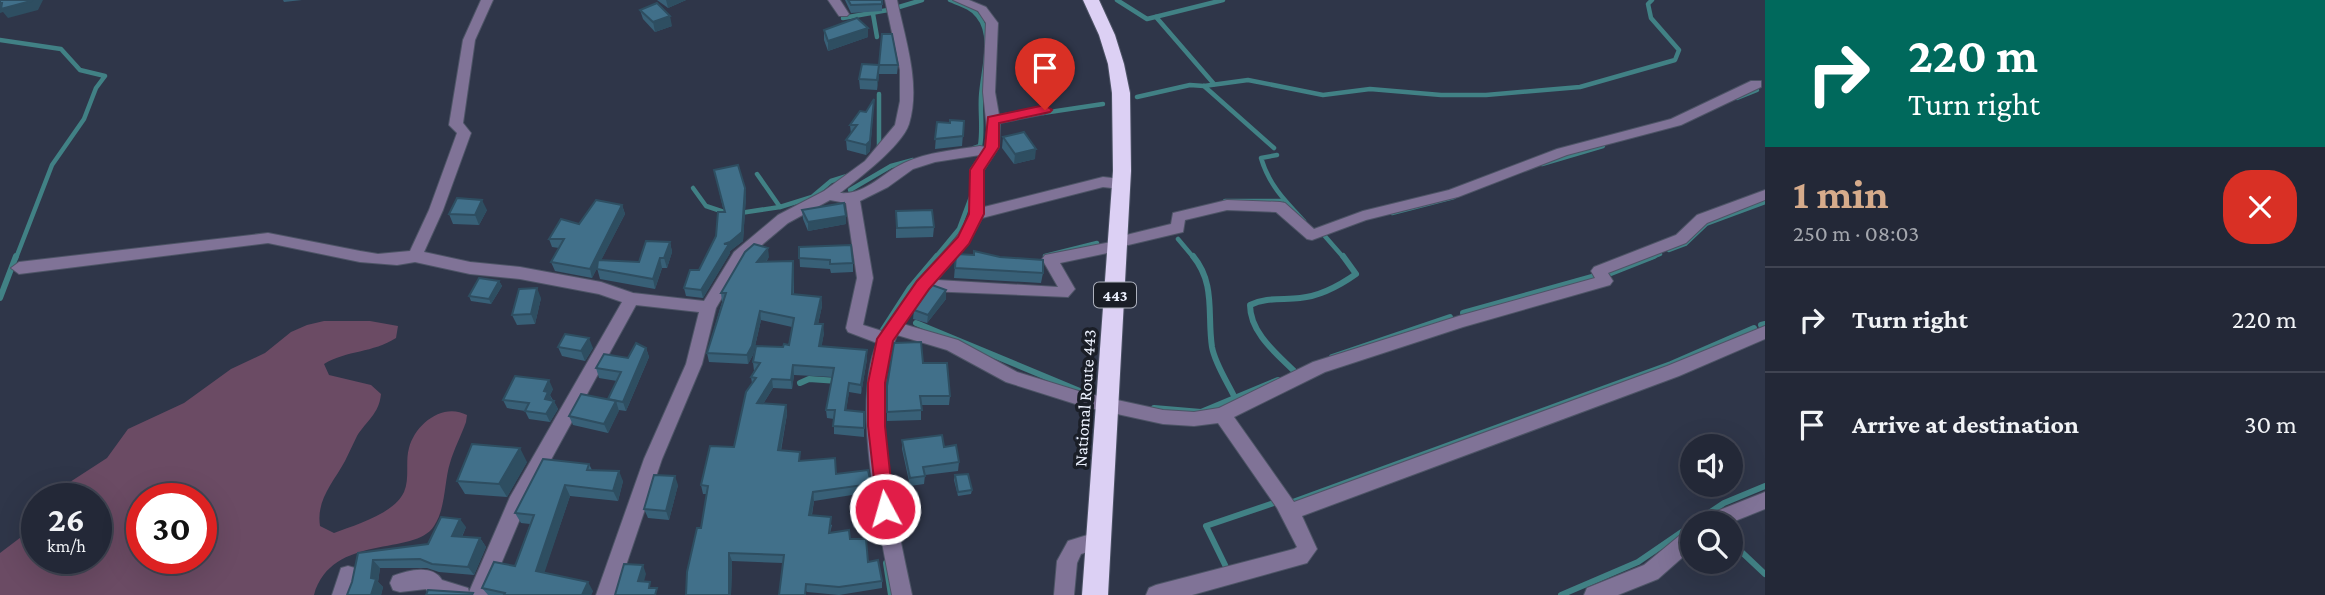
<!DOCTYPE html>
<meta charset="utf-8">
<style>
:root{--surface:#232837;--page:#2f3442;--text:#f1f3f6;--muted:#a3a6ad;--line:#404452;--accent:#d6ab8b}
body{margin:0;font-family:"Crimson Pro",serif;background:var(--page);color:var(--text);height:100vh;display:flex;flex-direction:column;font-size:26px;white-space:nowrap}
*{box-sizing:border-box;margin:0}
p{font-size:23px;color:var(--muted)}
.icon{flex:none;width:38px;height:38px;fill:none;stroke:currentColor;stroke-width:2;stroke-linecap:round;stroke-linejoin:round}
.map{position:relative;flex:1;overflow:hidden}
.drawer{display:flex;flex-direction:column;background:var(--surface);width:560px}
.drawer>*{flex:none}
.guide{background:#00695c;color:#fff;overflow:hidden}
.buttons{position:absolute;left:1680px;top:434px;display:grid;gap:14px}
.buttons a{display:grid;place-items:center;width:63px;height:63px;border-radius:50%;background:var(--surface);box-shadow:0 7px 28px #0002,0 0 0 2px var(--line);font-size:35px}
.speed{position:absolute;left:21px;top:483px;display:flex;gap:14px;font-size:35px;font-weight:700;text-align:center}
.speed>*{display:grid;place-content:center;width:91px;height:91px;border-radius:50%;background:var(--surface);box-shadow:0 7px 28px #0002,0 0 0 2px var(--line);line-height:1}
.speed small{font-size:18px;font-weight:400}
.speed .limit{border:10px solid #d22;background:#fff;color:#111}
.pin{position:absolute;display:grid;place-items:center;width:60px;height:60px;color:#fff;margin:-72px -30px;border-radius:50% 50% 50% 0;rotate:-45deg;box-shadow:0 0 7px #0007}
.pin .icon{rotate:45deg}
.me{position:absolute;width:77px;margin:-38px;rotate:354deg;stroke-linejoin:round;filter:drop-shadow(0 0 5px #0008)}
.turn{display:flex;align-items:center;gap:24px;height:147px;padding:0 28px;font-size:32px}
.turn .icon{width:91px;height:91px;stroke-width:2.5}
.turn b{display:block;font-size:49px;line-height:60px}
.round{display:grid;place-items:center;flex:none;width:74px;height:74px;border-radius:28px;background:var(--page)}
.head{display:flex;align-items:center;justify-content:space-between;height:119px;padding:0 28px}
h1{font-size:42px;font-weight:700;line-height:52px;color:var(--accent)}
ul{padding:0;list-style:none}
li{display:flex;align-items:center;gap:21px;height:105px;padding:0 28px;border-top:2px solid var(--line)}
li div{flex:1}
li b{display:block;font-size:26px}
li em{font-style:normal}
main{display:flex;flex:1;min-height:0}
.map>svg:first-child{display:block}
.green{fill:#6b4b64;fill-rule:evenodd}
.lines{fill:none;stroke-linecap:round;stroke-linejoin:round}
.stream-far1{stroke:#418185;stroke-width:4.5}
.stream{stroke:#418185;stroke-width:6}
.minor-casing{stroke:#4d5466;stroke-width:2}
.highway-casing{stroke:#4d5466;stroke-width:2}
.minor{fill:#807397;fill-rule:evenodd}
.highway{fill:#dcd0f4;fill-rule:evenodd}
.wall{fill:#386077}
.shaded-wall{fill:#2e4e61}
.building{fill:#41708a;stroke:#2e4e61;stroke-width:2}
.route{fill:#e11d48;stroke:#92132f;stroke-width:2}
.labels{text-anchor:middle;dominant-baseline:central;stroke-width:7;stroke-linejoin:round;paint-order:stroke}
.shield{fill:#1a1e27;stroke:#aeb2be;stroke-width:2}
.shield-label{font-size:16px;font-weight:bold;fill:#edf2ff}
.street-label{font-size:18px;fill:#edf2ff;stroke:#1a1e27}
</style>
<main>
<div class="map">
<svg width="1765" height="595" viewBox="0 0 1765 595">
<rect width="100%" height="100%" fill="#2f3649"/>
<path class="green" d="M324,321H370L398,326L396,338C373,353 347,350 324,364L329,375L371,385L381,394C379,414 367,420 357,436C353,444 349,453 345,461C333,483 316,500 320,526L334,533C355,525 394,514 404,492C410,478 405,462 409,448C415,424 443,402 467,415L466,422C461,436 454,449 450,463C444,482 446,508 434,526C415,557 332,532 314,595H0V553L37,525V558H96V499H55L70,482L107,458L128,429L184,403L231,369L265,353L291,332L307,325ZM142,499H201V558H142Z"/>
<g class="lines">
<g class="stream-far1">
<path d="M950,0C960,4 972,7 978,16C995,36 982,73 981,97C980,113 983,129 980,146L974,148"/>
<polyline points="1117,0 1147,19 1223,0"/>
<polyline points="899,7 922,0"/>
<polyline points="873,14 877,37"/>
<polyline points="1156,17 1214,84"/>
<polyline points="843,18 888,10"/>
<polyline points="0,40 61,49 80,70 105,76 96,88 84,119 52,165 16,258"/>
<polyline points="1204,86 1274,148"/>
<polyline points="879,94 879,150"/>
<polyline points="1137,97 1190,85 1204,86 1248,80 1323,95 1370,89 1441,95 1486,95 1580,87 1675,60 1679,50 1651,18 1648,4 1652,0"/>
<polyline points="1737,98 1757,90"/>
<polyline points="1043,113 1103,104"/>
<path d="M1277,155L1261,158C1269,185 1285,201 1304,221"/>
<polyline points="1542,164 1603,146"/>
<polyline points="757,174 780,207 812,197 831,181 847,176"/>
<polyline points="693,188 706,206 727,213"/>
<polyline points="850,190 891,166 913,160"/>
<polyline points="1225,201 1281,201"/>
<polyline points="740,213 780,207"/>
<polyline points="1392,213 1454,197"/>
<polyline points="1323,234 1344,258"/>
<polyline points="1178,239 1194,258"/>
<polyline points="1669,250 1685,244 1706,224 1765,202"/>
<polyline points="1045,256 1097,243"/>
<polyline points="935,258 959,229 971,197"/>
<polyline points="1650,258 1660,254"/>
</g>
<g class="stream">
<path d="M1193,256C1216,284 1207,314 1212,347C1215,364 1228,383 1235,398"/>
<polyline points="1611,273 1654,256"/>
<polyline points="0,298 16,256"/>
<polyline points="1463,313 1592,277"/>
<polyline points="916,323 1087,394"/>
<polyline points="1761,325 1765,324"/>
<polyline points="881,333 910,288 937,256"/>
<polyline points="1332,357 1450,317"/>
<path d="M1295,372C1277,354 1250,333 1250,305C1266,297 1283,300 1300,298C1321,296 1339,286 1356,274L1343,256"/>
<polyline points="800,383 809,379 838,381"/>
<polyline points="1154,408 1201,412 1278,380"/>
<polyline points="1290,503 1671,364 1754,328"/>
<polyline points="1694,523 1724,503 1765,486"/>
<polyline points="1731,542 1765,574"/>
<polyline points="886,563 891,595"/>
<polyline points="1228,571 1206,526 1274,503"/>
<polyline points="1561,595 1638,562 1692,525"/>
</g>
<defs>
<g id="minor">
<path d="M481,0H493L475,40L463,123L471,133L443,210L424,252L470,262L520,267L601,282L633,293L704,301L734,252L778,215L824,191L865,161L895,125L900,101V70L885,0H897C905,39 921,84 909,124C902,146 858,179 840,193C866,195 882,173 904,163C927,152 955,150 980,146L985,147L987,130L983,92L986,23L978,11L953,0H969L986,7L998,23L995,92L999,115L1045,106L1052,110L1045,114L1000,123L999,147L984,170V207L1103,177L1121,179L1128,184L1121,189L1103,187L982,218L968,244L937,280L1058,287L1042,259L1045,255L1111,242L1118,237L1171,224L1173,213L1227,200L1280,202L1285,203L1314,229L1363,211L1449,190L1557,149L1671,119L1751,81H1761V87L1681,125L1567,155L1458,197L1366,220L1312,240L1307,239L1276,212L1227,210L1185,220L1183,232L1124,246L1117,251L1060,263L1075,289L1068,297L927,291L903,324L958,340L1017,372L1085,393L1163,410L1194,412L1219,408L1313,362L1462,315L1595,278L1591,271L1594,267L1676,235L1697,215L1765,190V200L1707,223L1686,243L1608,273L1613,281L1610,285L1463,327L1325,372L1234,417L1294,502L1667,366L1765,326V339L1679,376L1302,516L1317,549L1307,563L1192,595H1146L1149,588L1156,585L1294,549L1297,547L1277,508L1218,423L1194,426L1163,424L1085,407L1006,382L947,350L897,335C867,406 897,521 912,595H892C880,530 851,403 877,343L848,332L846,328L857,278L846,203L830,200L788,223L744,260L716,308L702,364L662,459L616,595H596L644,459L686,364L699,312L636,305L525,507L488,595H430L426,589L400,592L393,590L390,583L393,576C408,570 433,564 442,580L468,588L469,592L510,497L622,302L599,294L520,279L470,274L415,262L397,265L360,262L268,243L19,274L11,268L19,262L268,233L360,251L378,254L410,251L429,210L457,133L449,125L463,40ZM980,155L970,170V214L957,237L917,281L882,331L863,325L873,278L860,201L888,187L913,169L935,162Z"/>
<polygon points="828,0 840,0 849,14 847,16 839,16"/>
<polygon points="1765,492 1765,509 1730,523 1700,523 1702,517"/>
<polygon points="1692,528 1692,549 1658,579 1618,595 1584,595 1587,588 1644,565 1685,531"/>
<polygon points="1097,532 1104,535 1107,541 1104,547 1081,554 1077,563 1074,595 1054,595 1057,561 1068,541"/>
<polygon points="348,566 355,568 358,575 352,595 332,595 341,568"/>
</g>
<polygon id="highway" points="1083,0 1099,0 1115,35 1124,64 1130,93 1131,171 1108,595 1082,595 1113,171 1112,93 1108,64 1099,35"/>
</defs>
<use href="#minor" class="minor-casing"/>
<use href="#highway" class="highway-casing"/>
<use href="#minor" class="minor"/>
<use href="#highway" class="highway"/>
</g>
<g class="wall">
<polygon points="283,0 302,0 284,2"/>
<polygon points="657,0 686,0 668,8"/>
<polygon points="845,0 882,0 882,11 851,13"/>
<polygon points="640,10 672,26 655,32 643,19"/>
<polygon points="824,30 868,37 828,51 824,40"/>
<polygon points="879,65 879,75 877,90 860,89 859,79"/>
<polygon points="879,65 898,65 897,74 879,74"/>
<polygon points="874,99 870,151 866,155 847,150 846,140 851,134 850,125 866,112"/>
<polygon points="964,121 962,146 935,149 937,122 950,123"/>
<polygon points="1003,137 1035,159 1014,164 1002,148"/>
<polygon points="714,170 745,188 746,196 743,241 730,251 730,253 703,298 686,296 684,288 699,270 716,236 724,212"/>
<polygon points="622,205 625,214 601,260 639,262 670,242 672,252 667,268 662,268 655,289 600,279 597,268 592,278 555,271 551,262 559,248 552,247 549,239"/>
<polygon points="487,210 479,225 453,224 449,214"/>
<polygon points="802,210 846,224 808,231 803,219"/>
<polygon points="896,211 934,227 933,237 896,238"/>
<polygon points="799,247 853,263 853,272 831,273 830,269 800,267"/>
<polygon points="956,254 1000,257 1043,273 1041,283 954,278"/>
<polygon points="769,257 766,262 793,261 794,270 794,294 821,297 822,306 818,324 824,333 821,347 867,350 867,359 861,394 849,392 846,410 864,412 864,437 834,434 834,419 827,418 826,410 832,377 794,375 792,389 773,388 763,404 786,405 787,414 781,451 801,461 836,474 871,484 871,492 814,501 812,515 832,525 830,533 850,539 882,581 882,588 839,595 807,592 783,563 732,561 731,595 686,595 701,528 707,494 703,494 701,485 734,447 752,383 751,377 754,371 753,362 789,345 792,327 761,320 753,355 748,364 709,362 707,353 722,302 721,293"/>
<polygon points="499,281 502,286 491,304 471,301 469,296"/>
<polygon points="946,290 946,299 927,323 913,319 914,310"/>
<polygon points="541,298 535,324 517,325 512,315"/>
<polygon points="558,347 593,348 585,361 562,356"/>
<polygon points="646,348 649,357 626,411 619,410 608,433 573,425 569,416 609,400 617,381 599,378 596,368 628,358"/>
<polygon points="923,363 950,396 949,405 921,405 921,420 887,421 887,386"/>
<polygon points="553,389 550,395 558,409 550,422 529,419 525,411 507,408 503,400"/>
<polygon points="902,440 944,447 959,462 958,471 925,475 924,484 910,486 902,449"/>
<polygon points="527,462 507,497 465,494 457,481"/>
<polygon points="589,464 592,470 623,481 618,501 570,496 544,572 593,591 591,595 488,595 482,588 515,566 530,524 521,523 515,513"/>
<polygon points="955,475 972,490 971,494 958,496 954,480"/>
<polygon points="678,485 669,520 648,518 644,509"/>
<polygon points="466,527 462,537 480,538 486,547 474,575 439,572 427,568 380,568 378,582 383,587 381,595 347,595 352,582 358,553 428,544"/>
</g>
<g class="shaded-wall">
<polygon points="32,0 43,0 38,10 8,18 3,12 0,13 0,3"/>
<polygon points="666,0 686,0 668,8"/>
<polygon points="670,16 672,26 655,32 653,22"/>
<polygon points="868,28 868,37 828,51 828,41"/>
<polygon points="879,65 879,75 877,90 877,80"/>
<polygon points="874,99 870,151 866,155 866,145"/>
<polygon points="1036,149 1035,159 1014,164 1015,154"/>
<polygon points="745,188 746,196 743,241 730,251 730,253 703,298 701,290"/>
<polygon points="482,200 487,210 479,225 475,215"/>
<polygon points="622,205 625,214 592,278 590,269"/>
<polygon points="846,216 846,224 808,231 808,222"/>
<polygon points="670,242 672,252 667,268 664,258"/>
<polygon points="768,248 769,257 758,271 757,262"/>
<polygon points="660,258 662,268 655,289 653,279"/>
<polygon points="793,261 794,270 793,304 792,294"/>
<polygon points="499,281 502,286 491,304 489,299"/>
<polygon points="537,288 541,298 535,324 531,314"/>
<polygon points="946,290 946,299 927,323 928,315"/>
<polygon points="821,297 822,306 816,333 815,324"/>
<polygon points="760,311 761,320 753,355 748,364 747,355"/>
<polygon points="823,324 824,333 820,356 819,346"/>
<polygon points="589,338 593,348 585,361 581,351"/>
<polygon points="646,348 649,357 626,411 623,402"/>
<polygon points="867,350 867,359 861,394 861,385"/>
<polygon points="793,365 794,375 792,389 791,380"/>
<polygon points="772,379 773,388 758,412 757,403"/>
<polygon points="549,380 553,389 550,395 552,400 545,399 544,391"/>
<polygon points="849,383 849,392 845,419 845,410"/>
<polygon points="554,401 558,409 550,422 546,414"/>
<polygon points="616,401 619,411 608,433 604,424"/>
<polygon points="786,405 787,414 779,459 778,450"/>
<polygon points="520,448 527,462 507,497 499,484"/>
<polygon points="619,471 623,481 618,501 613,491"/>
<polygon points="675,476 678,485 669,520 666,511"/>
<polygon points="565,485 570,496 542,580 536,571"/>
<polygon points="813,492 814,501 810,523 809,515"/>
<polygon points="460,519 466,527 458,545 452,536"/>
<polygon points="480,538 486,547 474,575 468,567"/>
<polygon points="729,553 732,561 731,595 729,595"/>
<polygon points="373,560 380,568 378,582 383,587 381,595 371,595 371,578"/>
<polygon points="643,565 646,574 642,589 638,581"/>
<polygon points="588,582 593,591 591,595 582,595"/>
</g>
<g class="building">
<polygon points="0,0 32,0 31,1 1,9 2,3 0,3"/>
<polygon points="848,0 882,0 882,4 851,5"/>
<polygon points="657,3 670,16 653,22 640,10"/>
<polygon points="857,18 868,28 828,41 824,30"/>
<polygon points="882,34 892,34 898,65 879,65"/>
<polygon points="862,64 879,65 877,80 859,79"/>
<polygon points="874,99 870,141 866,145 846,140 857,125 850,125 860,111 866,112"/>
<polygon points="950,120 964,121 963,136 935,139 937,122 950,123"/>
<polygon points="1024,132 1036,149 1015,154 1003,137"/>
<polygon points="738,165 745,188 742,232 730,242 724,244 729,244 701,290 684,288 690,270 699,270 716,236 718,212 725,212 714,170"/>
<polygon points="457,198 482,200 475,215 449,214"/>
<polygon points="596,200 622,205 590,269 551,262 564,239 549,239 561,219 579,224"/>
<polygon points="844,203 846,216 808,222 802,210"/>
<polygon points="932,210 934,227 897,228 896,211"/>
<polygon points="646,241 670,242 664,258 660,258 653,279 597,269 598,260 639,262"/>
<polygon points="754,244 768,248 757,262 793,261 792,294 821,297 815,324 823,324 819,346 867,350 861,385 849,383 845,410 864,412 864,428 833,426 835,410 826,410 834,368 793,365 791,380 772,379 757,403 786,405 778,450 800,452 799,461 835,458 836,474 868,470 871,484 813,492 809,515 831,517 829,533 849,530 850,539 866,539 868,562 878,560 882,581 839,587 806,584 805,595 779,595 784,555 729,553 729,595 686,595 687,572 697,528 701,528 708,486 701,485 710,446 734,447 746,392 756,378 751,377 760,363 753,362 756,346 783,347 784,344 789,345 794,318 760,311 752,346 747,355 707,353 726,293 721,293 745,252"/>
<polygon points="851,245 853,263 830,264 830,260 799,258 799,247"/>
<polygon points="974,251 1000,257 1043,260 1043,273 955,268 956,254 974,255"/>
<polygon points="479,278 499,281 489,299 469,296"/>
<polygon points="932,285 946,290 928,315 914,310"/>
<polygon points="537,288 531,314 512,315 519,289"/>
<polygon points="565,334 589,338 581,351 558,347"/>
<polygon points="921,342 923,363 947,363 950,396 920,396 922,410 887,412 887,386 894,343"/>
<polygon points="636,343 646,348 623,402 608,399 621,372 596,368 604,354 628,358"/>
<polygon points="515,376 549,380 544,391 548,392 545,399 554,401 546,414 525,411 529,403 503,400"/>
<polygon points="581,394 616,401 604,424 569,416"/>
<polygon points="942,435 944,447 956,445 959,462 923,467 925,476 910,478 902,440"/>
<polygon points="472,444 520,448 499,484 457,481"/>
<polygon points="543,459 589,464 587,470 619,471 613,491 565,485 536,571 588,582 582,595 504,595 505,593 482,588 494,562 515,566 534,515 515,513"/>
<polygon points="968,474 972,490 958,492 955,475"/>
<polygon points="654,475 675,476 666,511 644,509"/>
<polygon points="441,517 460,519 452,536 480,538 468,567 432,564 420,559 373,560 371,578 376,579 371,595 347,595 352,582 358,553 428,544"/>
<polygon points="624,564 643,565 638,581 650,582 649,588 657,588 655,595 615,595"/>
<polygon points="428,590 473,593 472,595 426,595"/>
</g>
<polygon class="route" points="1045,105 1052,110 1050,112 999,123 999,147 984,170 984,214 969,244 929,289 893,341 885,383 885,426 894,509 892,515 885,518 878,515 868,426 868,383 877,339 917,281 958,237 969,214 970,170 985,147 988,117"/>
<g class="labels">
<rect class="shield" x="1094" y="282.5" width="42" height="25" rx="5"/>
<g class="shield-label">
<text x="1115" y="295">443</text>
</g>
<g class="street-label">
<text transform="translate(1085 398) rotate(-86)">National Route 443</text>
</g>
</g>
</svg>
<div class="buttons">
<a><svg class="icon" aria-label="sound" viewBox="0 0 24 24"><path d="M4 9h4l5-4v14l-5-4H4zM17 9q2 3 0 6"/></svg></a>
<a><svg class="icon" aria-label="search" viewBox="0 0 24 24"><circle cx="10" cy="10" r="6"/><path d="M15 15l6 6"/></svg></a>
</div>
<div class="speed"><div>26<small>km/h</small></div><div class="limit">30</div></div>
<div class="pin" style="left:1045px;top:110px;background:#d93025"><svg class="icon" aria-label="arrive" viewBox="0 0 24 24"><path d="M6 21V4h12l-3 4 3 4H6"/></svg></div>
<svg class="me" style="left:885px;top:509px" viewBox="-20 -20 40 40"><circle r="17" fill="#e11d48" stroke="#fff" stroke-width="3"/><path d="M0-11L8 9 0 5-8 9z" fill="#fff"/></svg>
</div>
<section class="drawer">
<div class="guide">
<div class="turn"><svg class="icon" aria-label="right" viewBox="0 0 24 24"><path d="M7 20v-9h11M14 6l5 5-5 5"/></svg><div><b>220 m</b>Turn right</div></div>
</div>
<div class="head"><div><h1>1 min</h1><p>250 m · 08:03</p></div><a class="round" style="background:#d93025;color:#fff"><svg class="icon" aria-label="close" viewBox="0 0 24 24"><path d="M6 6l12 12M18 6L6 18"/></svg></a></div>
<ul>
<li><svg class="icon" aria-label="right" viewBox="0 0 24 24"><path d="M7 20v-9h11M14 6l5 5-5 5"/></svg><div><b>Turn right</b></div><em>220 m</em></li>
<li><svg class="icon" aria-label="arrive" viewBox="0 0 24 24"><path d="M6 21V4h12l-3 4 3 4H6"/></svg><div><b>Arrive at destination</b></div><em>30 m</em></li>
</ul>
</section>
</main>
